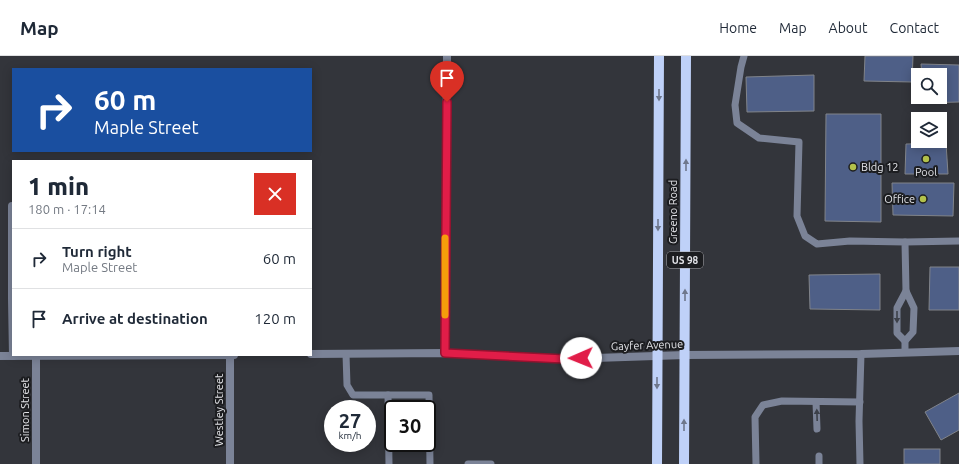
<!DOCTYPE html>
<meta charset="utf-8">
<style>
:root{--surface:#fff;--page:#f2f2f3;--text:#1f2937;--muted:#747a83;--line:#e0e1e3}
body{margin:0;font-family:Ubuntu,sans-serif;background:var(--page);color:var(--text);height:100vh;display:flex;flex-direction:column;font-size:15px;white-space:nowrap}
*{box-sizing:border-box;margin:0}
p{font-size:13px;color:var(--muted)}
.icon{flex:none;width:22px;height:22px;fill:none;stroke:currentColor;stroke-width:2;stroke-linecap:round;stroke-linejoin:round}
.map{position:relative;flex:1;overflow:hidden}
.drawer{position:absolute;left:12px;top:104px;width:300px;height:196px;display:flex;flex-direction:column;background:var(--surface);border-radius:0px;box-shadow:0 2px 10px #0003}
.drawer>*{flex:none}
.hud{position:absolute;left:12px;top:12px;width:300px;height:84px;border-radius:0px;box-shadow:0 2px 10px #0003;background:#1a4fa0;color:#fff;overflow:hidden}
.tools{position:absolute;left:911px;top:12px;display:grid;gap:8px}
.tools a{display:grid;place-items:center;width:36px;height:36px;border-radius:0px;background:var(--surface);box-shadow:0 2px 10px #0003;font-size:20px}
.speed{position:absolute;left:324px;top:344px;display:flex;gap:8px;font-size:20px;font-weight:700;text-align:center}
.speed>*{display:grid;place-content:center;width:52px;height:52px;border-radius:50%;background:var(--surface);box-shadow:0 2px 10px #0003;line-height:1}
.speed small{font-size:10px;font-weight:400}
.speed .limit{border:2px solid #111;border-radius:6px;background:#fff;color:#111}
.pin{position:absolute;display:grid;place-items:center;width:34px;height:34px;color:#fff;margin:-41px -17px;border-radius:50% 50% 50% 0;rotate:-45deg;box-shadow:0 0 4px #0007}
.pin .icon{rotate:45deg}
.me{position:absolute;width:44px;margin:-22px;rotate:269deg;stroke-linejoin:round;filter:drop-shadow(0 0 3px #0008)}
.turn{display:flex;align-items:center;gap:14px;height:84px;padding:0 16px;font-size:18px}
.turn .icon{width:52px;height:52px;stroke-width:2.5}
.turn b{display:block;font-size:28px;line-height:34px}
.round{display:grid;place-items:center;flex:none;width:42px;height:42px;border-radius:0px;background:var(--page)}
.overview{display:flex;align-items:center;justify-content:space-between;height:68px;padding:0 16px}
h1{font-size:24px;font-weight:800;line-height:30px}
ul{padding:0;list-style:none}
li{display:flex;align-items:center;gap:12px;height:60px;padding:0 16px;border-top:1px solid var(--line)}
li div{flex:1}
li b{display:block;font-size:15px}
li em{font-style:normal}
header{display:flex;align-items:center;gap:24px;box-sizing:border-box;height:56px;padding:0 20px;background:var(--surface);border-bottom:1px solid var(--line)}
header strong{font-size:19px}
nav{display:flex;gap:22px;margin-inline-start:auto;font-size:14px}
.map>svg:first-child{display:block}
.building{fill:#4e5f87;stroke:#81848a}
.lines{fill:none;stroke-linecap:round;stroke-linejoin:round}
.lane{stroke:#7b8397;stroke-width:7}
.street{stroke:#7b8397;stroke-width:8}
.primary{stroke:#bfd1f8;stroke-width:10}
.oneway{fill:#6e778c}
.oneway2{fill:#3d414a}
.route-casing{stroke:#92132f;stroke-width:10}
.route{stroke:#e11d48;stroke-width:7}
.slow{stroke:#f59e0b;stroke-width:7}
.poi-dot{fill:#b3c24b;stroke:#1c1d20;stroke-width:1.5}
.labels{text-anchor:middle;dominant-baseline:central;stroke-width:4;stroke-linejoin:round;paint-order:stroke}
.shield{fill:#1c1d20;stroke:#a7a8ac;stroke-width:1}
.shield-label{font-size:10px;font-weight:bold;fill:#e3e4e8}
.poi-label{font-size:11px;fill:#e3e4e8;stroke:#1c1d20;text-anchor:start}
.street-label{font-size:11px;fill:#e3e4e8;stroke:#1c1d20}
</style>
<header>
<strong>Map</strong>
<nav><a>Home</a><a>Map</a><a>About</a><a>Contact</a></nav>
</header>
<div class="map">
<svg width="959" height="408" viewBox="0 0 959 408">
<rect width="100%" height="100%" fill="#33353b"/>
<g class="building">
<polygon points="865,0 913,0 912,26 864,25"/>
<polygon points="921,8 959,9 959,46 922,47 922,41 940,41 940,19 922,19"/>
<polygon points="814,19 814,55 747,56 746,21"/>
<polygon points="826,58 881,58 881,166 825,165"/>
<polygon points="946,87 948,118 905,118 906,88"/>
<polygon points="892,127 954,127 953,160 893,159"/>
<polygon points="930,211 959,211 959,254 929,254"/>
<polygon points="880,218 880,254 810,253 809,219"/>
<polygon points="959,337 959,374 941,384 925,356"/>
<rect x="904" y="393" width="36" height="15"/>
</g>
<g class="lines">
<g class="lane">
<polyline points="744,0 741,11 735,49 737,67 759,82 799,86 797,160 805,180 817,188 850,185 905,186 906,235 914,252 913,276 905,285 905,296"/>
<polyline points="905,186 959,185"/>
<polyline points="905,285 897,277 897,252 906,235"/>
<polyline points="346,298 347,329 353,339 388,339 389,408"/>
<polyline points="388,339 429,339 430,408"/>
<polyline points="816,346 817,373"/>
<polyline points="819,400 819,408"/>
<polyline points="468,408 491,408"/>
<polyline points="756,408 755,361 763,349 782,345 860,346"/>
<polyline points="860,408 859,365 861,298"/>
</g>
<g class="street">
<polyline points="12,150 12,243 13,300"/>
<polyline points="445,297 447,0"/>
<polyline points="311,298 445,297 565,303 685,299 861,298 959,295"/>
<polyline points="230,299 230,408"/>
<polyline points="0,300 234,299"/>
<polyline points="36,408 36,300"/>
</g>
<g class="primary">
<polyline points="657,408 659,0"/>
<polyline points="684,408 686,0"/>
</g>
</g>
<defs><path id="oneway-solid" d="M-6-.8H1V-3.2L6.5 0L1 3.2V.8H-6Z"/></defs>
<g class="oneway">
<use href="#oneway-solid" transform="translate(659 39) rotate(90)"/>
<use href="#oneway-solid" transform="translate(686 109) rotate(-90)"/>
<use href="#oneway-solid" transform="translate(658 169) rotate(90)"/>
<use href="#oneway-solid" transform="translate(685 239) rotate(-90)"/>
<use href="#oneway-solid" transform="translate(657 327) rotate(90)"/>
<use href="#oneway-solid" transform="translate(684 369) rotate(-90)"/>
</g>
<g class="oneway2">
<use href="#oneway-solid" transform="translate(897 261) rotate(90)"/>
<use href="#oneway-solid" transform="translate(817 359) rotate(-92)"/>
</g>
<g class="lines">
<defs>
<polyline id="route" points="447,46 445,297 565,303 581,302"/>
</defs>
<use href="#route" class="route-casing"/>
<use href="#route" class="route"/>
<polyline class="slow" points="445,259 445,182"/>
</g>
<g class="poi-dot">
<circle cx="926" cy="103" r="4"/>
<circle cx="853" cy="111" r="4"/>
<circle cx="923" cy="143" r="4"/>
</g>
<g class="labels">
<rect class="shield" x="667" y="196" width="36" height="16" rx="3"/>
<g class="shield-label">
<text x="685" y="204">US 98</text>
</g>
<g class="poi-label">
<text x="861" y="111">Bldg 12</text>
<text x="926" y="116" text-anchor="middle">Pool</text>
<text x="915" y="143" text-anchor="end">Office</text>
</g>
<g class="street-label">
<text transform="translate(673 156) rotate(-90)">Greeno Road</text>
<text transform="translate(647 289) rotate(-2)">Gayfer Avenue</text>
<text transform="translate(25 354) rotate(-90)">Simon Street</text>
<text transform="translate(219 354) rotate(-90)">Westley Street</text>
</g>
</g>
</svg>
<div class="tools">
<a><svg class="icon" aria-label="search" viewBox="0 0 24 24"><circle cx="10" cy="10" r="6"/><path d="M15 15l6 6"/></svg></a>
<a><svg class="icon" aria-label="layers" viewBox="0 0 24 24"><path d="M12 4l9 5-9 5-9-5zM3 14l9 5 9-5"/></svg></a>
</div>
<div class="speed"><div>27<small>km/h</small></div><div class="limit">30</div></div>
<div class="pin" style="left:447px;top:46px;background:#d93025"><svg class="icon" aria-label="arrive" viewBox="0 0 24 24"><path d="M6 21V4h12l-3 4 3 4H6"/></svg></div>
<svg class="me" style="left:581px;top:302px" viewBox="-20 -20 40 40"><circle r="19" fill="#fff"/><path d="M0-13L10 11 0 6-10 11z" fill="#e11d48"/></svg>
<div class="hud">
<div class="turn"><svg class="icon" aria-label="right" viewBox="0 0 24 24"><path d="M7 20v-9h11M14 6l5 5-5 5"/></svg><div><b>60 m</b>Maple Street</div></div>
</div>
<section class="drawer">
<div class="overview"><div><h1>1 min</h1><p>180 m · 17:14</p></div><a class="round" style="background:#d93025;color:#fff"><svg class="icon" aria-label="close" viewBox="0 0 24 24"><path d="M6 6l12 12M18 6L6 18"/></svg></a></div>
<ul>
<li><svg class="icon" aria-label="right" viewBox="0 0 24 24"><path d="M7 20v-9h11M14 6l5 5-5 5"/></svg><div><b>Turn right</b><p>Maple Street</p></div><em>60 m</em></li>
<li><svg class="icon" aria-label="arrive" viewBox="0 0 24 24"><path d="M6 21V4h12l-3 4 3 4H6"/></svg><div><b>Arrive at destination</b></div><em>120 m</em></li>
</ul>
</section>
</div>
